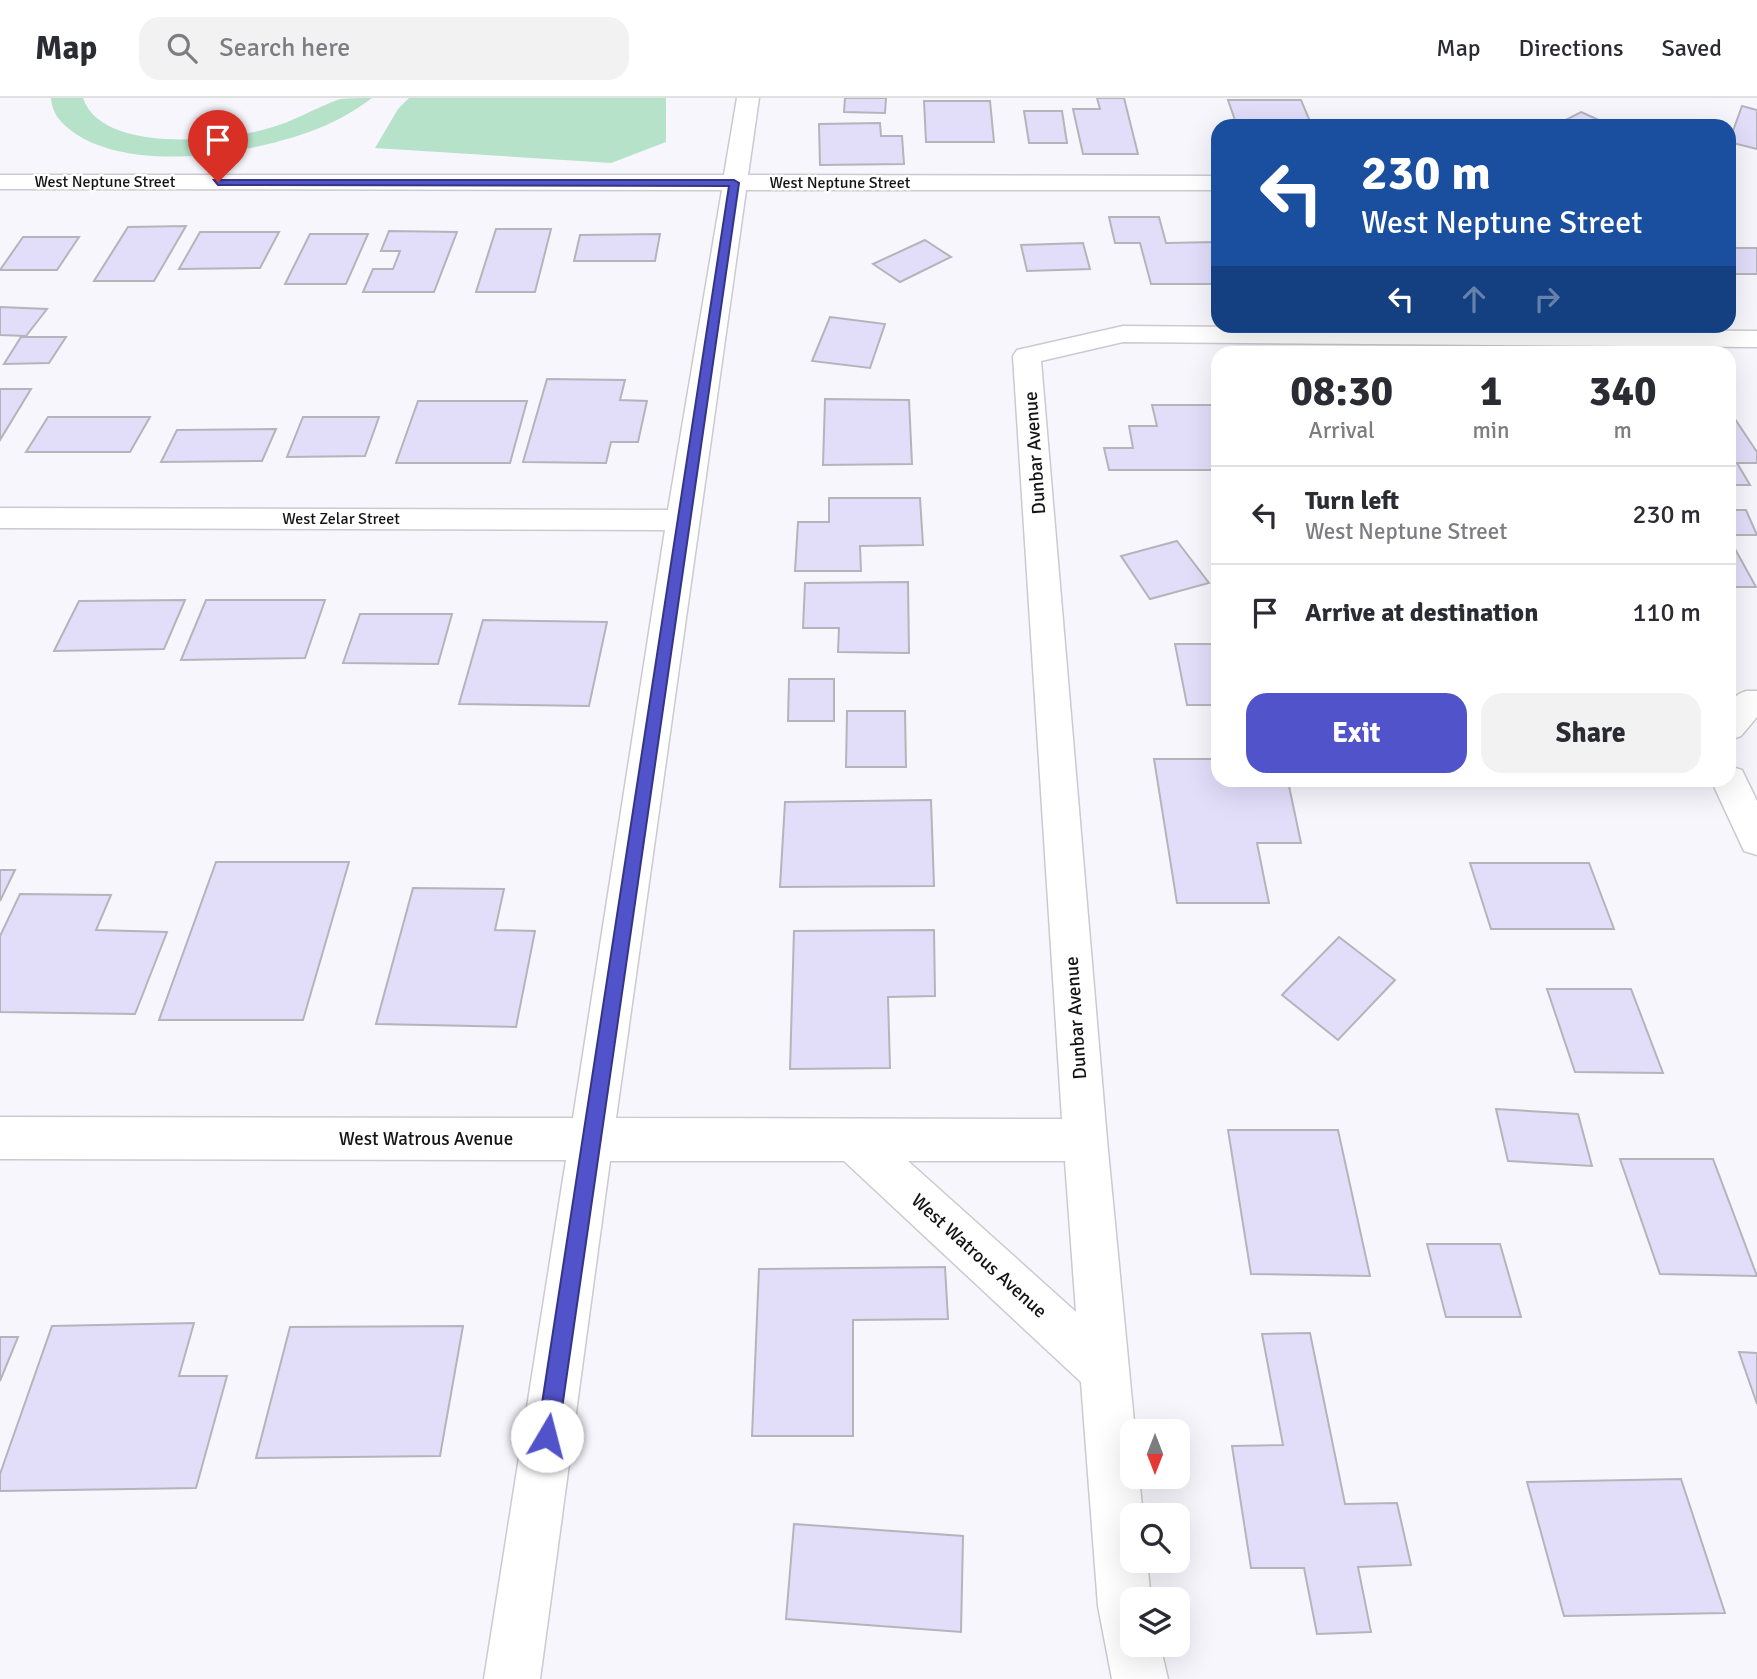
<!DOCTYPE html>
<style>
:root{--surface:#fff;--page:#f2f2f3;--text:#2b2b33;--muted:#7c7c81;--line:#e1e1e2;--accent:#5153ca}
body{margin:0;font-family:Signika,sans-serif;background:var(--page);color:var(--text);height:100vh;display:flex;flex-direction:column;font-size:26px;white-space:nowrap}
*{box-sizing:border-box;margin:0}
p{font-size:23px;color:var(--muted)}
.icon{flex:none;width:38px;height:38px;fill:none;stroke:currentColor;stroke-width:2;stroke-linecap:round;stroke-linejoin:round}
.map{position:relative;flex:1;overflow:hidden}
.side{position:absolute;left:1211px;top:248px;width:525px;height:441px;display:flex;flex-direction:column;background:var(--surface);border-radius:21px;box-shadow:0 7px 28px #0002}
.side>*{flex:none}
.banner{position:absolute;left:1211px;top:21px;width:525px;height:214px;border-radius:21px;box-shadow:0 7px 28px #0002;background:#1a4fa0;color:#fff;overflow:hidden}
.needle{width:46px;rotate:180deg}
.buttons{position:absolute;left:1120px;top:1321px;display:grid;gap:14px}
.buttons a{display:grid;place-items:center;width:70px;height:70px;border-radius:14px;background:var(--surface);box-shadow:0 7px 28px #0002;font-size:35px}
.pin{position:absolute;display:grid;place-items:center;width:60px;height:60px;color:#fff;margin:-72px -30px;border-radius:50% 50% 50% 0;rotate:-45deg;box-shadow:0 0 7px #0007}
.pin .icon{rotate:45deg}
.me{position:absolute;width:77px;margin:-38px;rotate:8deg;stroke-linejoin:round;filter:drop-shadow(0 0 5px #0008)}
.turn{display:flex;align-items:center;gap:24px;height:147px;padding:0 35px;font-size:32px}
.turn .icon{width:91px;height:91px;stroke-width:2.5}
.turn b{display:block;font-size:49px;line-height:60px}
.lanes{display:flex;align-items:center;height:66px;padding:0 35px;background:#0003;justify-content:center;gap:35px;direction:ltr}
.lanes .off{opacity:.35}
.eta{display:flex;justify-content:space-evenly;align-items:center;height:119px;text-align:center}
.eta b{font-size:42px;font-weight:700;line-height:49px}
.primary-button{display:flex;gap:14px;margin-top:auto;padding:14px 35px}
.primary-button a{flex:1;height:80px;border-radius:21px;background:var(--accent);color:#fff;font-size:28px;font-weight:700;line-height:80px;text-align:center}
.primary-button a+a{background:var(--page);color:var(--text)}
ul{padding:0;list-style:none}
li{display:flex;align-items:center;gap:21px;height:98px;padding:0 35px;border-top:2px solid var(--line)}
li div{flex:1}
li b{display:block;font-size:26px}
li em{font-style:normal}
header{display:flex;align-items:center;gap:42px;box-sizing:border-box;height:98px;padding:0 35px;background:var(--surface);border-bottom:2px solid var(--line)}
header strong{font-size:33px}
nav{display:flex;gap:38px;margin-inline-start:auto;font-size:24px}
.search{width:490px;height:63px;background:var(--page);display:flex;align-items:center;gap:18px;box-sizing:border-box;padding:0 24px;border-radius:21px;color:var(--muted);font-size:26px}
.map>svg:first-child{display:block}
.green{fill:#b5e2c9}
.building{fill:#e2defa;stroke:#b4b4ba;stroke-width:2}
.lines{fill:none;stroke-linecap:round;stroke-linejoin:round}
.street-casing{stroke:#cbcad0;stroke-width:3}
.street{fill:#fff;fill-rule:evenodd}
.route{fill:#5153ca;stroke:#353683;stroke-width:2}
.labels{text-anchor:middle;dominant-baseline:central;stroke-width:5;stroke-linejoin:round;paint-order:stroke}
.far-street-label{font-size:16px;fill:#151517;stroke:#fff}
.street-label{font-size:19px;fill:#151517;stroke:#fff}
</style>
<header>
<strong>Map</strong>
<div class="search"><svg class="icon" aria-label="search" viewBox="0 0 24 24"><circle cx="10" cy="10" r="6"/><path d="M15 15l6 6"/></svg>Search here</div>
<nav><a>Map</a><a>Directions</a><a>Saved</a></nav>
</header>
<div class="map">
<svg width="1757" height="1581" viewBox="0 0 1757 1581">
<rect width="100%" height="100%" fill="#f7f6fd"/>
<g class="green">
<path d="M51,0H83C102,56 223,43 266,31C293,24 315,10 340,1C349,0 362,0 372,0C352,15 330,27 306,35C243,57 131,75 73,34C61,25 52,16 51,0Z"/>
<polygon points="409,0 666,0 666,44 611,65 375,50 398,11"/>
</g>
<g class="building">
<polygon points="845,0 886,0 885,15 844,14"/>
<polygon points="1097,0 1124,0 1138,56 1083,56 1073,11 1100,11"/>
<polygon points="1228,2 1301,2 1312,28 1237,28"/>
<polygon points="924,3 990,3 994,44 926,44"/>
<polygon points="1742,8 1757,12 1757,51 1729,44"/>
<polygon points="1024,13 1062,13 1067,45 1029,45"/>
<polygon points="1581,14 1601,23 1611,28 1554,28"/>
<polygon points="880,25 881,38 902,38 904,66 820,67 819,26"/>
<polygon points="1109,119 1159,119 1166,145 1216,144 1218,186 1151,186 1140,145 1115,145"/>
<polygon points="186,128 154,183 94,183 128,129"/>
<polygon points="496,131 551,131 535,194 476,194"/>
<polygon points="389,133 457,134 434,194 363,194 373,171 393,171 400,153 381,153"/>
<polygon points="200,134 279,134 260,170 179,171"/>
<polygon points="310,136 368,136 346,186 285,186"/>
<polygon points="660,136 655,163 574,163 580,137"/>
<polygon points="23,139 79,139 57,172 0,172"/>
<polygon points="925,142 951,159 900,184 873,166"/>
<polygon points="1083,145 1090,171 1027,173 1021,147"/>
<rect x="1729" y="150" width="28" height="26"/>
<polygon points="0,209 47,211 26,238 0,237"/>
<polygon points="830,219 885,226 870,270 812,263"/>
<polygon points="21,239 66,239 49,265 4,266"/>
<polygon points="547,281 625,282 620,302 647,303 638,344 611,344 606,365 523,364"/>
<polygon points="0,291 31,291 0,342"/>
<polygon points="825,301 909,302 912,366 823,367"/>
<polygon points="418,303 527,303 510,365 396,365"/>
<polygon points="1152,307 1218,307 1218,372 1109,372 1104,350 1133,350 1129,328 1157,328"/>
<polygon points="1729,312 1757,354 1757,365 1737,365 1750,387 1729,387"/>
<polygon points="48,319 150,319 130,354 26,354"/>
<polygon points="303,319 379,319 365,358 287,359"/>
<polygon points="276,331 262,363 161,364 177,332"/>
<polygon points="829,400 920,400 923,447 860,448 861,473 795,473 798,424 829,424"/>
<polygon points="1729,412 1746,412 1757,437 1729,437"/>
<polygon points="1729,440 1756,489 1729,489"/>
<polygon points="1177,443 1209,485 1150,501 1121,458"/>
<polygon points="908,484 909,555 838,554 839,530 803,530 805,485"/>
<polygon points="185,502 164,551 54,553 79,503"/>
<polygon points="206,502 325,502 305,560 181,562"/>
<polygon points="360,516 452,516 438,566 343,565"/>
<polygon points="483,522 607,524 589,608 459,606"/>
<polygon points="1175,546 1218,546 1218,607 1187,607"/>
<polygon points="789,581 834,581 834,623 788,623"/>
<polygon points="847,613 905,613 906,669 846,669"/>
<polygon points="1154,661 1218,661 1218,682 1244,682 1245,688 1289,688 1301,745 1257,745 1269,805 1177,805"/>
<polygon points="931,702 934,788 780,789 785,704"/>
<polygon points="216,764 349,764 303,922 159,922"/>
<polygon points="1470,765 1589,765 1614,831 1491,831"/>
<polygon points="0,772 15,772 0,803"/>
<polygon points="413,790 504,791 495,832 535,833 516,929 376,926"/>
<polygon points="20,796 111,797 96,832 167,834 135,916 0,914 0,838"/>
<polygon points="934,832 935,898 888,899 890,970 790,971 794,833"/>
<polygon points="1339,839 1395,882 1338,942 1282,897"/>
<polygon points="1547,891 1631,891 1663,975 1575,974"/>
<polygon points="1496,1011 1578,1016 1592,1068 1508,1063"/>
<polygon points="1228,1032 1338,1032 1370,1178 1251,1176"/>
<polygon points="1620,1061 1713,1061 1757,1178 1660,1176"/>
<polygon points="1427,1146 1500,1146 1521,1219 1446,1219"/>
<polygon points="945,1169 948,1221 853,1222 853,1338 752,1338 759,1171"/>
<polygon points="194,1225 179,1278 227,1278 196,1390 0,1393 0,1376 52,1228"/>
<polygon points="463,1228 440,1358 256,1360 290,1229"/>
<polygon points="1310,1235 1345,1406 1397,1405 1411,1467 1358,1469 1371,1534 1317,1536 1304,1470 1251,1470 1232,1348 1283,1347 1262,1236"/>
<polygon points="0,1239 18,1239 0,1283"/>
<polygon points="1739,1254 1757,1255 1757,1306"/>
<polygon points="1681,1381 1725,1515 1564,1518 1527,1384"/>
<polygon points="794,1426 963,1438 961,1534 786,1521"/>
</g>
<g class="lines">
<defs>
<g id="street">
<path d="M737,0H759L748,77L1218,78V92H746L616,1020L1062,1021L1013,258L1017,252L1123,228L1757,233V249L1123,244L1041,263L1107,1042L1135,1334H1132V1379H1139L1143,1418H1132V1463H1147L1151,1502H1132V1547H1160L1168,1581H1112L1098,1508L1081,1284L844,1063H610L540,1581H484L566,1062L0,1061V1019L573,1020L665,432L0,430V410L668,412L722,92L0,91V77H724ZM908,1063H1065L1076,1214Z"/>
<path d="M1746,593H1757V619L1741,638L1729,642C1729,620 1723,600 1746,593Z"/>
<polygon points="1729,668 1742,672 1757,703 1757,757 1744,753 1711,682 1729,682"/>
</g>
</defs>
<use href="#street" class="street-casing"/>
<use href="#street" class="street"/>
</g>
<polygon class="route" points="214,82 734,82 739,85 558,1338 555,1346 547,1349 540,1346 537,1338 729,88 218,87"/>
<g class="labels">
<g class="far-street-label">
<text x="105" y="84">West Neptune Street</text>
<text x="840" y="85">West Neptune Street</text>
<text x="341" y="421">West Zelar Street</text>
</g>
<g class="street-label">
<text transform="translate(1035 355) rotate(-94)">Dunbar Avenue</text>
<text transform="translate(1076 920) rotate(-94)">Dunbar Avenue</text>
<text x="426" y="1041">West Watrous Avenue</text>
<text transform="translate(979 1158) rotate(42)">West Watrous Avenue</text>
</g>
</g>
</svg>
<div class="buttons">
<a><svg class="needle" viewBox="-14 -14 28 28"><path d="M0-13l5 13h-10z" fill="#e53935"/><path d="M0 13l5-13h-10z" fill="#7c7c81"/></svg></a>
<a><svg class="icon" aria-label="search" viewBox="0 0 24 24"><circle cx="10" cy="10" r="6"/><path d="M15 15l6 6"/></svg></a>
<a><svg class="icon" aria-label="layers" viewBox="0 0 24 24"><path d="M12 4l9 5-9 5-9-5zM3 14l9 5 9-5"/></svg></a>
</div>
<div class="pin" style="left:218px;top:84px;background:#d93025"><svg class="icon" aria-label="arrive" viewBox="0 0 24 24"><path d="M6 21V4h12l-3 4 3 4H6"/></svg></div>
<svg class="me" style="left:547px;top:1338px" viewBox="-20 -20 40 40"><circle r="19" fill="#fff"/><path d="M0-13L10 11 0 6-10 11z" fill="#5153ca"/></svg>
<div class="banner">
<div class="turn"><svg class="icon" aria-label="left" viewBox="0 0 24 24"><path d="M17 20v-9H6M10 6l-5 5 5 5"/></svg><div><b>230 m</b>West Neptune Street</div></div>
<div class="lanes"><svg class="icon" aria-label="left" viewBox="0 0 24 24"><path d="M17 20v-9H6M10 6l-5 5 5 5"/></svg><svg class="icon off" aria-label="ahead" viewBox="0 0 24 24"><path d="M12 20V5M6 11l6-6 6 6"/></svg><svg class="icon off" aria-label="right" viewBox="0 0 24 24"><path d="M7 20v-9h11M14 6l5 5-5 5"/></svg></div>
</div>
<section class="side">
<div class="eta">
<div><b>08:30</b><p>Arrival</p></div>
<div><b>1</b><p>min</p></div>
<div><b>340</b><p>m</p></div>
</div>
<ul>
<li><svg class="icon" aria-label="left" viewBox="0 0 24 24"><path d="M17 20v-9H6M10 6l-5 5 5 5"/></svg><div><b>Turn left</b><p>West Neptune Street</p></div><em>230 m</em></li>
<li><svg class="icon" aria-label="arrive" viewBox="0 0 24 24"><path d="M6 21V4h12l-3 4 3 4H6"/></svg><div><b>Arrive at destination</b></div><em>110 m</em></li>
</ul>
<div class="primary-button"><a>Exit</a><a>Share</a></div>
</section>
</div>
